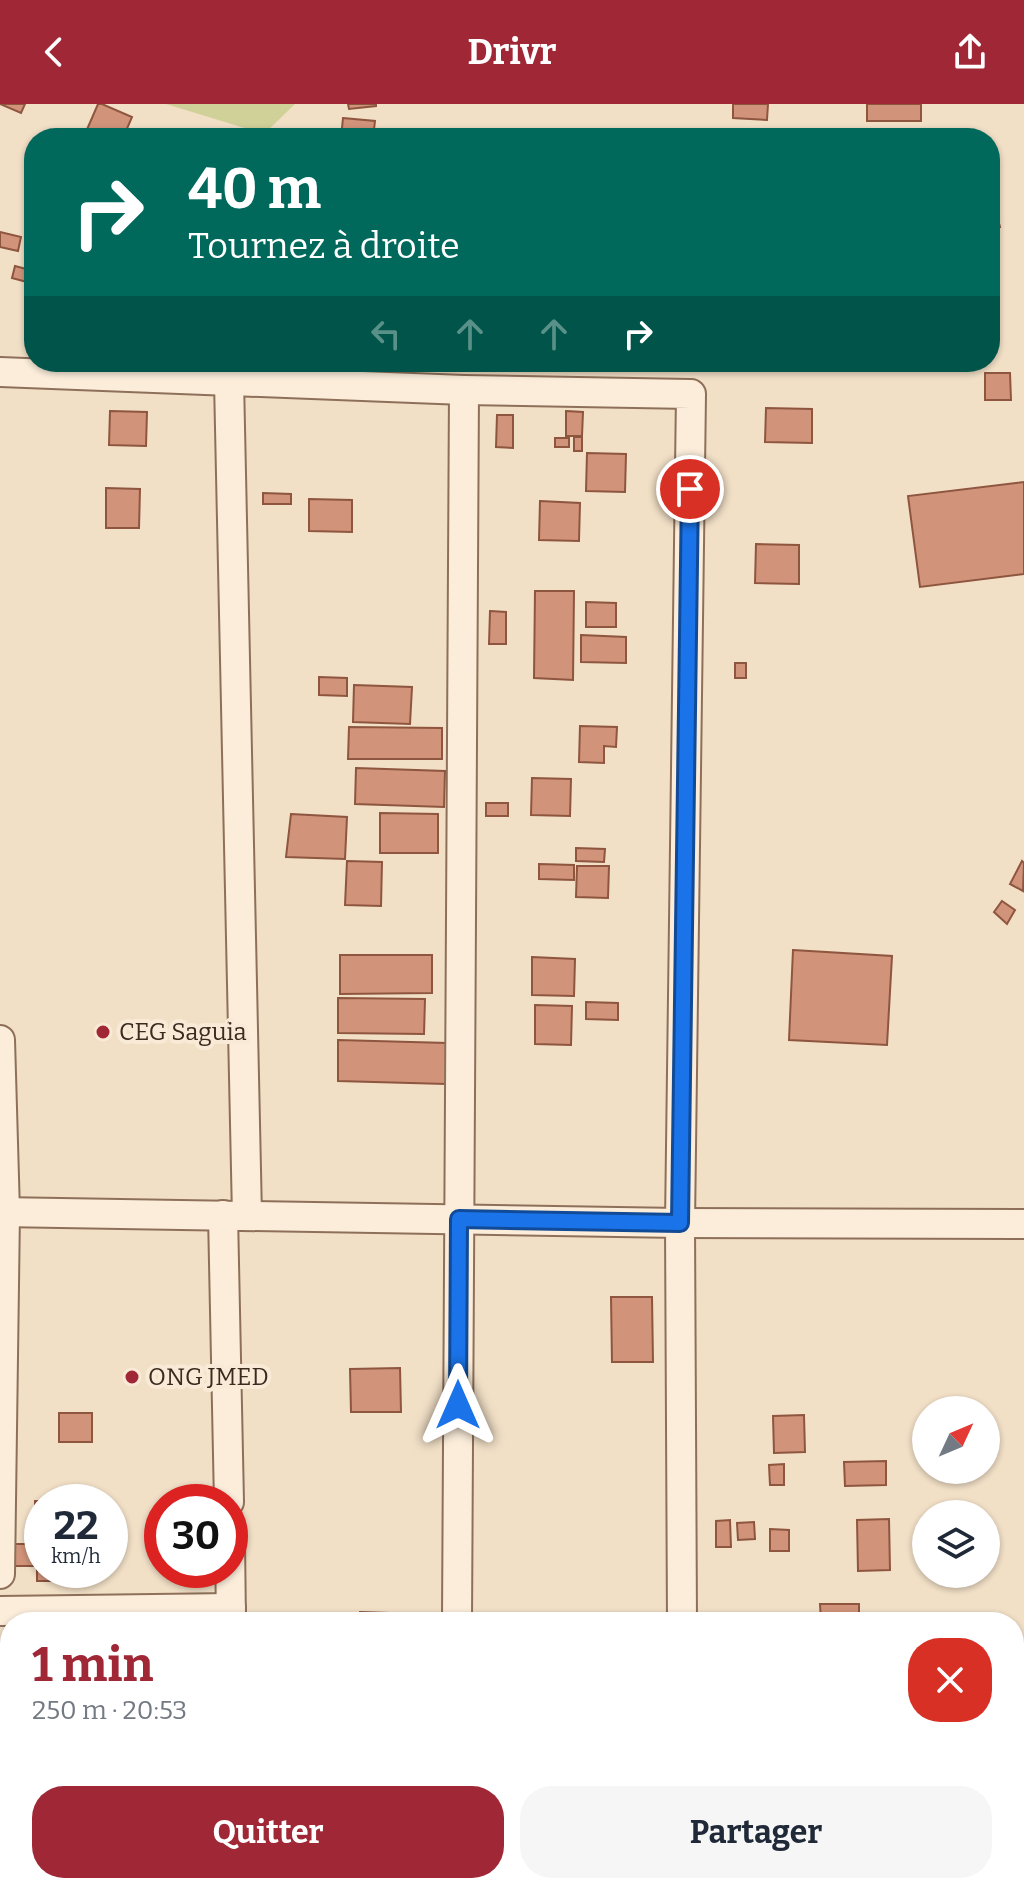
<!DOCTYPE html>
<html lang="fr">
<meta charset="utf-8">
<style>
:root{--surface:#fff;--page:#f6f6f7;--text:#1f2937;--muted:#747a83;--accent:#a02735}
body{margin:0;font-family:Bitter,serif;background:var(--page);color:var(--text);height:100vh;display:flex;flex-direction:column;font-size:30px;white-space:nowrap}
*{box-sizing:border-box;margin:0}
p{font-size:26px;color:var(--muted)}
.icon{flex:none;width:44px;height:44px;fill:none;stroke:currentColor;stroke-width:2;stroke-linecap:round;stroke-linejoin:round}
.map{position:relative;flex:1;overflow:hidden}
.drawer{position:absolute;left:0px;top:1508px;width:1024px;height:282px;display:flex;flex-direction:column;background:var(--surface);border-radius:32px 32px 0 0;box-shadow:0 2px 6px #0004}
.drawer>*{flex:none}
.hud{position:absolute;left:24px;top:24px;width:976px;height:244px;border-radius:32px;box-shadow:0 2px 6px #0004;background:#00695c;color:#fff;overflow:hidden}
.needle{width:52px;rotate:46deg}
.fabs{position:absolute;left:912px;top:1292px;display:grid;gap:16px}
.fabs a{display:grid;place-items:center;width:88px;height:88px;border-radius:50%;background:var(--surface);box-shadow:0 2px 6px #0004;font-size:40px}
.speed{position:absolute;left:24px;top:1380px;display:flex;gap:16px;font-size:40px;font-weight:700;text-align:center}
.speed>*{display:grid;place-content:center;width:104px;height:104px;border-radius:50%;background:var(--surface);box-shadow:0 2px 6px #0004;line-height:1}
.speed small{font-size:20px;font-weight:400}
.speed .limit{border:12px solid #d22;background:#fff;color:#111}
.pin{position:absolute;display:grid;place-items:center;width:68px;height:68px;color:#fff;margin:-34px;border:4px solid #fff;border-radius:50%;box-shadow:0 2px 8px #0007}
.me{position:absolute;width:88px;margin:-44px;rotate:0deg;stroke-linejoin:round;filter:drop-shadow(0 0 6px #0008)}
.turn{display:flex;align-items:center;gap:28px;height:168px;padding:0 32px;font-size:36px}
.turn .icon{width:104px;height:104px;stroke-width:2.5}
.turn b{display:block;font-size:56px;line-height:68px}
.lanes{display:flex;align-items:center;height:76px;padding:0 32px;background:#0003;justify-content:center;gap:40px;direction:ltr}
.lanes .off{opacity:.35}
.round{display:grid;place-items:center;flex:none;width:84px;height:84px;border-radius:32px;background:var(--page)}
.headline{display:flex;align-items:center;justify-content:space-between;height:136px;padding:0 32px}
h1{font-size:48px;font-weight:700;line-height:60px;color:var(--accent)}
.action{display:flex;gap:16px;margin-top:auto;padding:16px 32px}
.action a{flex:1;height:92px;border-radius:32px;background:var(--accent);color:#fff;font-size:32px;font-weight:700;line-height:92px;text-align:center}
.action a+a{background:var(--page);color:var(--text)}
header{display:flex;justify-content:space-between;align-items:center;height:104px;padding:0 32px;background:var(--accent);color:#fff;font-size:36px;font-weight:700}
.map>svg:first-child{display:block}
.green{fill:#d0d099}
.building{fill:#d1947a;stroke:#8e553f;stroke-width:2}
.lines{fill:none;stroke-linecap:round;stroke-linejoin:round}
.minor-casing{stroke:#8e705a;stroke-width:32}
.minor{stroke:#fbedda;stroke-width:28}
.route-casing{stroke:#114b97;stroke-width:20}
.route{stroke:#1a73e8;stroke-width:14}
.poi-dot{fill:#a02735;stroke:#f8ead6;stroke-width:3}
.labels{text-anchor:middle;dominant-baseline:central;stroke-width:8;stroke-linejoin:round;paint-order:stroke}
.poi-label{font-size:24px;fill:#3d2a1f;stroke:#f8ead6;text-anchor:start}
</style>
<header><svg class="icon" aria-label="back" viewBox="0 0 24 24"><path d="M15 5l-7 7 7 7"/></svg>Drivr<svg class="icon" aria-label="share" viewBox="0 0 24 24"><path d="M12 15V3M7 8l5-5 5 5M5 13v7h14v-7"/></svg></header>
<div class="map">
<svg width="1024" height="1789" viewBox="0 0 1024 1789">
<rect width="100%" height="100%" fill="#f1dfc6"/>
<polygon class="green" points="166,0 295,0 264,30"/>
<g class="building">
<polygon points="0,0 25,0 21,9"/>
<polygon points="98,0 102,0 132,13 123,34 94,34 85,30"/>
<polygon points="348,0 376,0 376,2 349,5"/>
<polygon points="733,0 768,0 767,16 733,14"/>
<rect x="867" y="0" width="54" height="17"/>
<polygon points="343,14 375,17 373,34 341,34"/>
<polygon points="990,86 1000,123 990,125"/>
<polygon points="0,128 21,133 18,147 0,143"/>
<polygon points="15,162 34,167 34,180 12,174"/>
<polygon points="985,269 1010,269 1011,296 985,296"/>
<polygon points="766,304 812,305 812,339 765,338"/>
<polygon points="110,307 147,308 146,342 109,341"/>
<polygon points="566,307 583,308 582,332 566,332"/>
<polygon points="497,311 513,311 513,344 496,343"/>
<rect x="574" y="333" width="8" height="14"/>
<rect x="555" y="334" width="14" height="9"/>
<polygon points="587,349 626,350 625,388 586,387"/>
<polygon points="1024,378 1024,470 920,483 908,392"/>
<polygon points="106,384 140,385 139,424 106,424"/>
<polygon points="263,389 291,390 291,400 263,400"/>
<polygon points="309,395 352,396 352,428 309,427"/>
<polygon points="540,397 580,399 579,437 539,436"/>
<polygon points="756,440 799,441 799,480 755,479"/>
<polygon points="535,487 574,487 573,576 534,574"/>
<polygon points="586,498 616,499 616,523 586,523"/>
<polygon points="490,507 506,508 506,540 489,540"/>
<polygon points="581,531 626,533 626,559 581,558"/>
<rect x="735" y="559" width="11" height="15"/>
<polygon points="319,573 347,574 347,592 319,591"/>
<polygon points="354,581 412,583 410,620 353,618"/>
<polygon points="580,622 617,623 616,643 604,642 604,659 579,658"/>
<polygon points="349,623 442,624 442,655 348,655"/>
<polygon points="356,664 445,667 444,703 355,700"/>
<polygon points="532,674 571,675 570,712 531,711"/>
<rect x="486" y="699" width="22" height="13"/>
<polygon points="380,709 438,710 438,749 380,749"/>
<polygon points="291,710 347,713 345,755 286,753"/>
<polygon points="576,744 605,745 604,758 576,757"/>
<polygon points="347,757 382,758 381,802 345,801"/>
<polygon points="1022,757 1024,759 1023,787 1010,780"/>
<polygon points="539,760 574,761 574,776 539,775"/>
<polygon points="577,762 609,762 608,794 576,793"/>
<polygon points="1002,797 1015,806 1007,820 994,808"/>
<polygon points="793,846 892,852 887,941 789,936"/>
<polygon points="340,851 432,851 432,889 340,890"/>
<polygon points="532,853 575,855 574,892 532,891"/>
<polygon points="338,894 425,895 424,930 338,929"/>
<polygon points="586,898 618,899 618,916 586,915"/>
<polygon points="535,901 572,902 571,941 535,940"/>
<polygon points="338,936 447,939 446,980 338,977"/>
<polygon points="611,1193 652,1193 653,1258 612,1258"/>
<polygon points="400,1264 401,1308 351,1308 350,1265"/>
<rect x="59" y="1309" width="33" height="29"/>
<polygon points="804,1311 805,1348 774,1349 773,1312"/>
<polygon points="886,1357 886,1381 845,1382 844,1358"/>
<polygon points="784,1360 784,1381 770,1381 769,1361"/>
<polygon points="35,1397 88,1398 42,1398 42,1414 35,1413"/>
<polygon points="889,1415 890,1466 858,1467 857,1416"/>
<polygon points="730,1416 731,1443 716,1443 716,1417"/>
<polygon points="754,1418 755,1435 738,1436 737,1419"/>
<polygon points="770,1425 789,1426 789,1447 770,1447"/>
<polygon points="35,1426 42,1426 42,1466 80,1466 80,1477 37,1477 37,1462 14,1462 14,1440 35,1440"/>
<polygon points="820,1500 859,1500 859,1518 821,1518"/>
<polygon points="360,1508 420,1510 420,1518 359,1518"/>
<polygon points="270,1780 337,1780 336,1789 270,1789"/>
</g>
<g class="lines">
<defs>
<g id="minor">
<polyline points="0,268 464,286 691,290 680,1119 682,1518"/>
<polyline points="229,277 247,1112"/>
<polyline points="0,936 5,1108 0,1470"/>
<polyline points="0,1108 680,1119 1024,1120"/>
<polyline points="223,1111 229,1398"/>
<polyline points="230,1438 231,1518"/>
<polyline points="0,1507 231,1504"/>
<polyline points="457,1518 464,286"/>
<polyline points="230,1789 230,1780"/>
<polyline points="455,1789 455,1780"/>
</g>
</defs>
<use href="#minor" class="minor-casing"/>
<use href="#minor" class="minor"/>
</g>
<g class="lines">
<defs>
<polyline id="route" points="458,1301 459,1115 680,1119 690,385"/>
</defs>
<use href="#route" class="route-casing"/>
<use href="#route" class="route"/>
</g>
<g class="poi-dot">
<circle cx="103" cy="928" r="8"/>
<circle cx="132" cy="1273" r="8"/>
</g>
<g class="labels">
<g class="poi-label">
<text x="119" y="928">CEG Saguia</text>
<text x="148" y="1273">ONG JMED</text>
</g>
</g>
</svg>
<div class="fabs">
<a><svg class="needle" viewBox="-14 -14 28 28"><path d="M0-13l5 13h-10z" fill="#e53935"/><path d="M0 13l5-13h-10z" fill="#747a83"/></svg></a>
<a><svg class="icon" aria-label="layers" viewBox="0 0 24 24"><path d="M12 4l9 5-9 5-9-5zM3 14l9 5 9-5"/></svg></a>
</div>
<div class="speed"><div>22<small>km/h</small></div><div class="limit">30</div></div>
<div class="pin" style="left:690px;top:385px;background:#d93025"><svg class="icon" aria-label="arrive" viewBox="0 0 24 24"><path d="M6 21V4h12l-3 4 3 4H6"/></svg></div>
<svg class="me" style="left:458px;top:1301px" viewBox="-20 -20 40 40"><path d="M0-17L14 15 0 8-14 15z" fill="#1a73e8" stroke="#fff" stroke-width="4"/></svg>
<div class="hud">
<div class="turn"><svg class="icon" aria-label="right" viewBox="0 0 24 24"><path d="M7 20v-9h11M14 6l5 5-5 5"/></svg><div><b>40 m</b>Tournez à droite</div></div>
<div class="lanes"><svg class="icon off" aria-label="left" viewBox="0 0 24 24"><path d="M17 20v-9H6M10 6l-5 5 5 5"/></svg><svg class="icon off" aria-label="ahead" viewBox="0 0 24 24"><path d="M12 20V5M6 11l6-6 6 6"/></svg><svg class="icon off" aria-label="ahead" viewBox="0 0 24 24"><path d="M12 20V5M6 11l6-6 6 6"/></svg><svg class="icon" aria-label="right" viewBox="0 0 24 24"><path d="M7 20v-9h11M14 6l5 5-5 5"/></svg></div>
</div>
<section class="drawer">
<div class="headline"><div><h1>1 min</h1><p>250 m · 20:53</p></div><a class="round" style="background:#d93025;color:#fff"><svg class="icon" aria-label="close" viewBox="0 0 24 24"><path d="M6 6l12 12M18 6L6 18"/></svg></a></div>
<div class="action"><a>Quitter</a><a>Partager</a></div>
</section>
</div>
